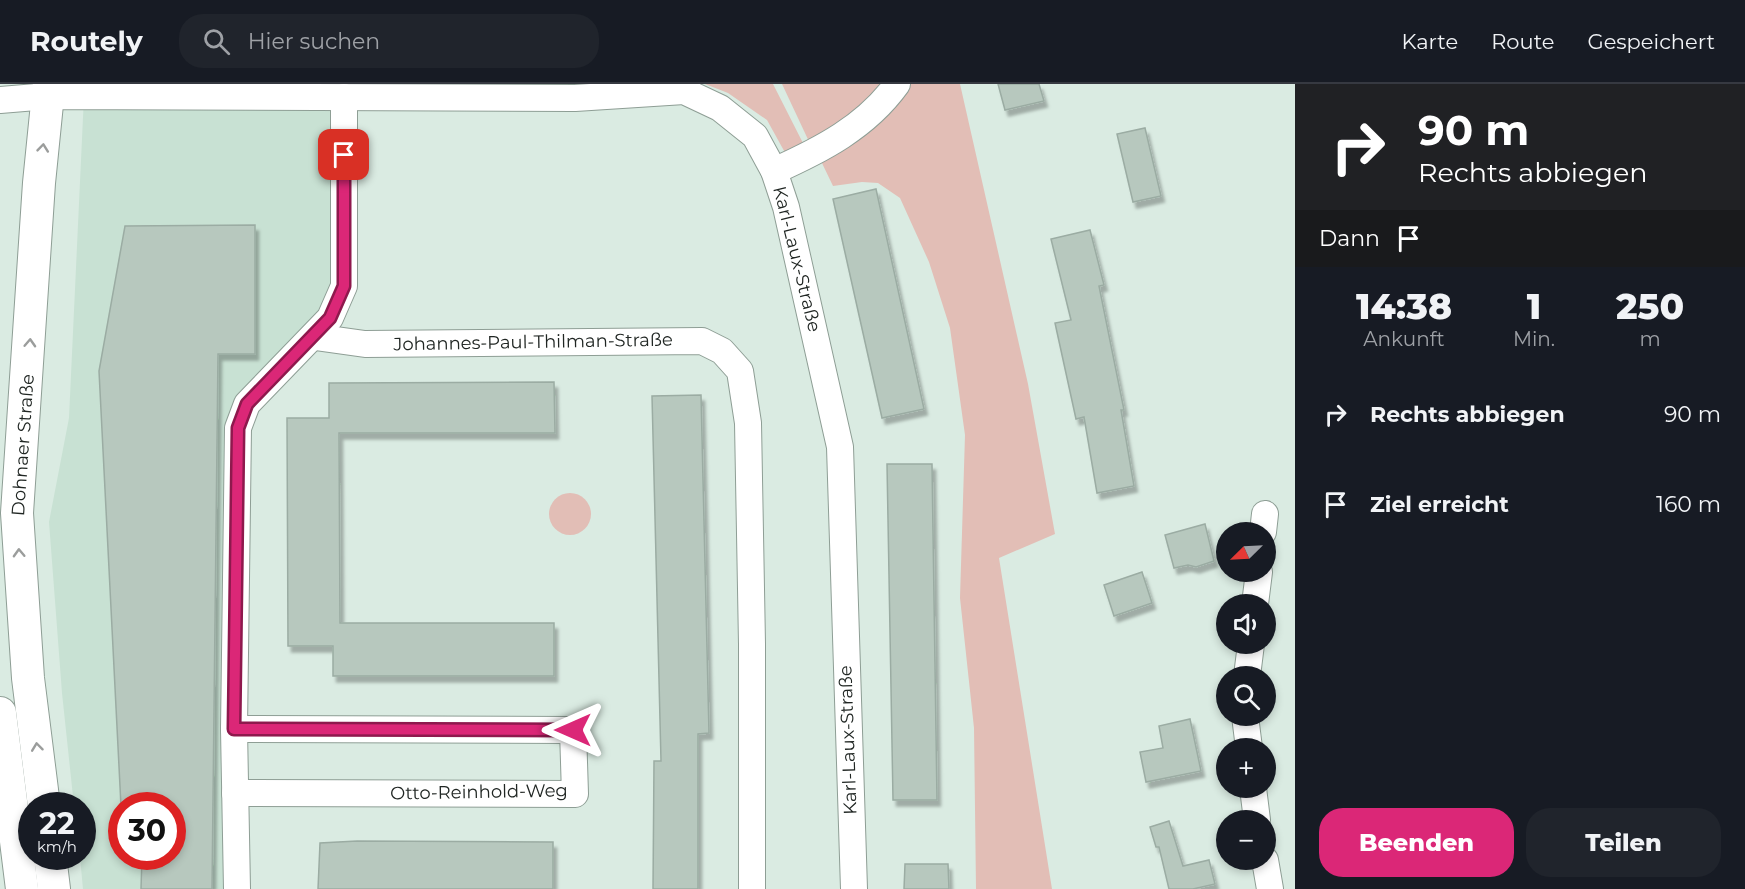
<!DOCTYPE html>
<html lang="de">
<meta charset="utf-8">
<style>
:root{--surface:#171b24;--page:#20242c;--text:#f1f3f6;--muted:#9ea1a6;--line:#363941;--accent:#db2777}
body{margin:0;font-family:Montserrat,sans-serif;background:var(--page);color:var(--text);height:100vh;display:flex;flex-direction:column;font-size:22px;white-space:nowrap}
*{box-sizing:border-box;margin:0}
p{font-size:20px;color:var(--muted)}
.icon{flex:none;width:33px;height:33px;fill:none;stroke:currentColor;stroke-width:2;stroke-linecap:round;stroke-linejoin:round}
.map{position:relative;flex:1;overflow:hidden}
.sheet{display:flex;flex-direction:column;background:var(--surface);width:450px}
.sheet>*{flex:none}
.top-card{background:#202124;color:#fff;overflow:hidden}
.needle{width:39px;rotate:246deg}
.fabs{position:absolute;left:1216px;top:438px;display:grid;gap:12px}
.fabs a{display:grid;place-items:center;width:60px;height:60px;border-radius:50%;background:var(--surface);box-shadow:0 3px 9px #0003;font-size:30px}
.speed{position:absolute;left:18px;top:708px;display:flex;gap:12px;font-size:30px;font-weight:700;text-align:center}
.speed>*{display:grid;place-content:center;width:78px;height:78px;border-radius:50%;background:var(--surface);box-shadow:0 3px 9px #0003;line-height:1}
.speed small{font-size:15px;font-weight:400}
.speed .limit{border:9px solid #d22;background:#fff;color:#111}
.pin{position:absolute;display:grid;place-items:center;width:51px;height:51px;color:#fff;margin:-26px;border-radius:12px;box-shadow:0 3px 9px #0006}
.me{position:absolute;width:66px;margin:-33px;rotate:270deg;stroke-linejoin:round;filter:drop-shadow(0 0 4px #0008)}
.turn{display:flex;align-items:center;gap:21px;height:126px;padding:0 24px;font-size:27px}
.turn .icon{width:78px;height:78px;stroke-width:2.5}
.turn b{display:block;font-size:42px;line-height:51px}
.then{display:flex;align-items:center;height:57px;padding:0 24px;background:#0003;gap:12px;font-size:22px}
.eta{display:flex;justify-content:space-evenly;align-items:center;height:102px;text-align:center}
.eta b{font-size:36px;font-weight:800;line-height:42px}
.primary-button{display:flex;gap:12px;margin-top:auto;padding:12px 24px}
.primary-button a{flex:1;height:69px;border-radius:24px;background:var(--accent);color:#fff;font-size:24px;font-weight:800;line-height:69px;text-align:center}
.primary-button a+a{background:var(--page);color:var(--text)}
ul{padding:0;list-style:none}
li{display:flex;align-items:center;gap:18px;height:90px;padding:0 24px}
li div{flex:1}
li b{display:block;font-size:22px}
li em{font-style:normal}
header{display:flex;align-items:center;gap:36px;box-sizing:border-box;height:84px;padding:0 30px;background:var(--surface);border-bottom:2px solid var(--line)}
header strong{font-size:28px}
nav{display:flex;gap:33px;margin-inline-start:auto;font-size:21px}
.search{width:420px;height:54px;background:var(--page);display:flex;align-items:center;gap:15px;box-sizing:border-box;padding:0 21px;border-radius:24px;color:var(--muted);font-size:22px}
main{display:flex;flex:1;min-height:0}
.map>svg:first-child{display:block}
.built{fill:#c8e1d3;fill-rule:evenodd}
.green{fill:#e2beb6}
.building{fill:#b7c8be;stroke:#9baca3;stroke-width:1.5;filter:url(#shadow)}
.lines{fill:none;stroke-linecap:round;stroke-linejoin:round}
.minor-casing{stroke:#8e9e95;stroke-width:28}
.major-casing{stroke:#8e9e95;stroke-width:34}
.minor{stroke:#fff;stroke-width:26}
.major{stroke:#fff;stroke-width:32}
.oneway{stroke:#9b9d9c}
.route-casing{stroke:#8e194d;stroke-width:15}
.route{stroke:#db2777;stroke-width:10}
.labels{text-anchor:middle;dominant-baseline:central;stroke-width:4.5;stroke-linejoin:round;paint-order:stroke}
.street-label{font-size:18px;fill:#202623;stroke:#fff}
</style>
<header>
<strong>Routely</strong>
<div class="search"><svg class="icon" aria-label="search" viewBox="0 0 24 24"><circle cx="10" cy="10" r="6"/><path d="M15 15l6 6"/></svg>Hier suchen</div>
<nav><a>Karte</a><a>Route</a><a>Gespeichert</a></nav>
</header>
<main>
<div class="map">
<svg width="1295" height="805" viewBox="0 0 1295 805">
<defs>
<filter id="shadow"><feDropShadow dx="3.5" dy="6" stdDeviation="1.5" flood-color="#0004"/></filter>
</defs>
<rect width="100%" height="100%" fill="#daebe2"/>
<path class="built" d="M84,12L344,13V202L247,320L237,805H83L80,773L82,772V722H74L62,609L49,438L69,334ZM122,722H172V772H122Z"/>
<g class="green">
<polygon points="705,0 773,0 807,67 788,74 767,36 728,9"/>
<polygon points="782,0 886,0 812,64"/>
<polygon points="908,0 960,0 1028,300 1055,450 999,474 1052,805 976,805 974,644 960,514 965,351 950,244 929,178 900,114 878,99 862,98 833,102 821,77"/>
<circle cx="570" cy="430" r="21"/>
</g>
<g class="building">
<polygon points="998,0 1039,0 1044,17 1005,26"/>
<polygon points="1145,44 1161,112 1133,118 1117,50"/>
<polygon points="876,105 924,325 882,334 833,115"/>
<polygon points="255,141 255,270 218,270 212,805 141,805 142,772 172,772 172,722 121,722 99,287 125,142"/>
<polygon points="1090,146 1104,201 1099,202 1124,326 1121,326 1134,402 1097,409 1084,333 1076,335 1055,239 1071,236 1051,155"/>
<polygon points="554,298 555,349 339,349 340,539 554,539 554,592 333,592 333,562 288,562 287,334 329,334 329,299"/>
<polygon points="701,311 709,649 698,650 698,805 653,805 654,677 661,677 652,312"/>
<polygon points="887,380 932,380 937,716 893,716"/>
<polygon points="1205,440 1214,477 1196,483 1188,481 1174,484 1165,451"/>
<polygon points="1142,488 1152,519 1114,532 1104,501"/>
<polygon points="1190,635 1201,687 1146,698 1140,668 1163,664 1159,642"/>
<polygon points="1169,737 1183,782 1209,776 1215,800 1193,805 1169,805 1159,763 1156,763 1150,743"/>
<polygon points="357,757 553,758 553,805 318,805 320,759"/>
<polygon points="905,780 948,780 949,805 904,805"/>
</g>
<g class="lines">
<defs>
<g id="minor">
<polyline points="0,16 48,12 575,14 684,7 720,24 755,52 774,87 786,123 840,363 854,805"/>
<path d="M774,87C821,66 866,43 897,0"/>
<polyline points="315,253 365,260 702,257 722,267 740,287 748,339 752,560 752,805"/>
<polyline points="1263,448 1265,430"/>
<polyline points="1255,520 1259,488"/>
<polyline points="1247,592 1251,560"/>
<polyline points="1245,632 1249,664"/>
<polyline points="234,645 573,646 575,710 235,709"/>
<polyline points="1253,704 1257,736"/>
<polyline points="1265,776 1270,805"/>
<polyline points="237,805 234,645 238,344 247,320 330,234 344,202 344,13"/>
</g>
<g id="major">
<polyline points="0,629 22,805"/>
<polyline points="44,722 28,594 17,429 39,99 49,0"/>
<polyline points="50,772 54,805"/>
</g>
</defs>
<use href="#minor" class="minor-casing"/>
<use href="#major" class="major-casing"/>
<use href="#minor" class="minor"/>
<use href="#major" class="major"/>
</g>
<defs><path id="oneway-chevron" d="M-2-3.5L2.5 0L-2 3.5" fill="none" stroke-width="1.6" stroke-linecap="round" stroke-linejoin="round" transform="scale(1.5)"/></defs>
<g class="oneway">
<use href="#oneway-chevron" transform="translate(43 64) rotate(-84)"/>
<use href="#oneway-chevron" transform="translate(30 259) rotate(-87)"/>
<use href="#oneway-chevron" transform="translate(19 469) rotate(-92)"/>
<use href="#oneway-chevron" transform="translate(37 663) rotate(-97)"/>
</g>
<g class="lines">
<defs>
<polyline id="route" points="344,71 344,202 330,234 247,320 238,344 234,645 573,646"/>
</defs>
<use href="#route" class="route-casing"/>
<use href="#route" class="route"/>
</g>
<g class="labels">
<g class="street-label">
<text transform="translate(797 175) rotate(76)">Karl-Laux-Straße</text>
<text transform="translate(533 258) rotate(-1)">Johannes-Paul-Thilman-Straße</text>
<text transform="translate(23 361) rotate(-86)">Dohnaer Straße</text>
<text transform="translate(848 656) rotate(-92)">Karl-Laux-Straße</text>
<text transform="translate(479 708) rotate(-1)">Otto-Reinhold-Weg</text>
</g>
</g>
</svg>
<div class="fabs">
<a><svg class="needle" viewBox="-14 -14 28 28"><path d="M0-13l5 13h-10z" fill="#e53935"/><path d="M0 13l5-13h-10z" fill="#9ea1a6"/></svg></a>
<a><svg class="icon" aria-label="sound" viewBox="0 0 24 24"><path d="M4 9h4l5-4v14l-5-4H4zM17 9q2 3 0 6"/></svg></a>
<a><svg class="icon" aria-label="search" viewBox="0 0 24 24"><circle cx="10" cy="10" r="6"/><path d="M15 15l6 6"/></svg></a>
<a>+</a>
<a>−</a>
</div>
<div class="speed"><div>22<small>km/h</small></div><div class="limit">30</div></div>
<div class="pin" style="left:344px;top:71px;background:#d93025"><svg class="icon" aria-label="arrive" viewBox="0 0 24 24"><path d="M6 21V4h12l-3 4 3 4H6"/></svg></div>
<svg class="me" style="left:573px;top:646px" viewBox="-20 -20 40 40"><path d="M0-17L14 15 0 8-14 15z" fill="#db2777" stroke="#fff" stroke-width="4"/></svg>
</div>
<section class="sheet">
<div class="top-card">
<div class="turn"><svg class="icon" aria-label="right" viewBox="0 0 24 24"><path d="M7 20v-9h11M14 6l5 5-5 5"/></svg><div><b>90 m</b>Rechts abbiegen</div></div>
<div class="then">Dann<svg class="icon" aria-label="arrive" viewBox="0 0 24 24"><path d="M6 21V4h12l-3 4 3 4H6"/></svg></div>
</div>
<div class="eta">
<div><b>14:38</b><p>Ankunft</p></div>
<div><b>1</b><p>Min.</p></div>
<div><b>250</b><p>m</p></div>
</div>
<ul>
<li><svg class="icon" aria-label="right" viewBox="0 0 24 24"><path d="M7 20v-9h11M14 6l5 5-5 5"/></svg><div><b>Rechts abbiegen</b></div><em>90 m</em></li>
<li><svg class="icon" aria-label="arrive" viewBox="0 0 24 24"><path d="M6 21V4h12l-3 4 3 4H6"/></svg><div><b>Ziel erreicht</b></div><em>160 m</em></li>
</ul>
<div class="primary-button"><a>Beenden</a><a>Teilen</a></div>
</section>
</main>
